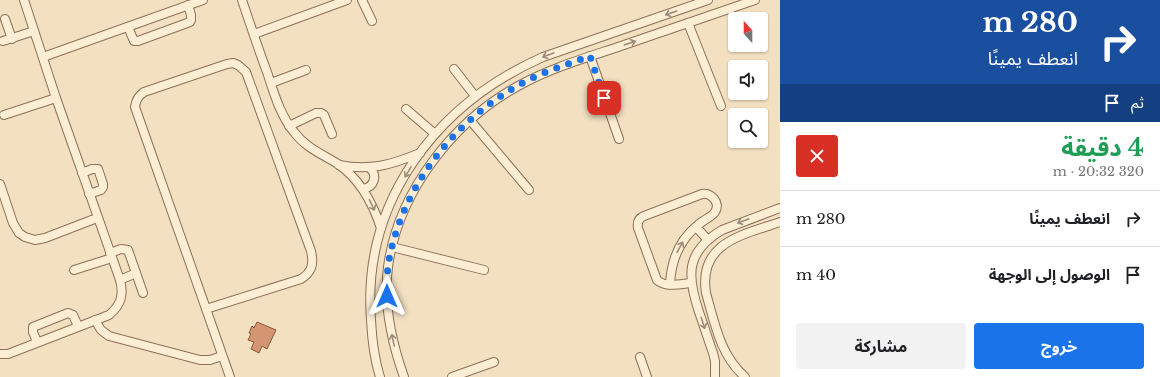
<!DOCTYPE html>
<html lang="ar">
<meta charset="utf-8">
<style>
:root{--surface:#fff;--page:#f2f2f2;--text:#202124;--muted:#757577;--line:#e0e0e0;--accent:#1a73e8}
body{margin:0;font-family:"Libre Baskerville","Noto Sans Arabic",serif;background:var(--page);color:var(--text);direction:rtl;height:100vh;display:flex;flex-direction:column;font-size:15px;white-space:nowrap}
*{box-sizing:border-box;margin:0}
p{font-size:13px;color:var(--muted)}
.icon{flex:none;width:22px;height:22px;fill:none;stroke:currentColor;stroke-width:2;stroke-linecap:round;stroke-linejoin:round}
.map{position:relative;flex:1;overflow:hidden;direction:ltr}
.details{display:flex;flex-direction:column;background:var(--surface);width:380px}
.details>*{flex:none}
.hud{background:#1a4fa0;color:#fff;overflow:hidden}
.needle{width:26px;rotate:339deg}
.controls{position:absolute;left:728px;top:12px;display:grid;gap:8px}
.controls a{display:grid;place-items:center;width:40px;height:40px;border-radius:4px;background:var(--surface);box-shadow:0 1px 3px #0004;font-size:20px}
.pin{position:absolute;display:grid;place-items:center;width:34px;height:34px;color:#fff;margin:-17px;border-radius:8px;box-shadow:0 2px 6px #0006}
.me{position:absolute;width:44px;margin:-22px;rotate:0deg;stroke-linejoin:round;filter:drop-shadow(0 0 3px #0008)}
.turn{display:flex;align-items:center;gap:14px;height:84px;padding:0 16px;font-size:18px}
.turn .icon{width:52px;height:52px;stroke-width:2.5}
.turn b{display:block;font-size:28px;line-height:34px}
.then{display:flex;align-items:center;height:38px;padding:0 16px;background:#0003;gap:8px;font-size:15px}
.round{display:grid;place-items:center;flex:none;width:42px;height:42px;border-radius:4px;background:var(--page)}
.overview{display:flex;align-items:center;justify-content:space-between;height:68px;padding:0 16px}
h1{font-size:24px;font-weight:700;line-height:30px;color:#1e9e55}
.action{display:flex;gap:8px;margin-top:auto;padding:8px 16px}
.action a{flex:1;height:46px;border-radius:4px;background:var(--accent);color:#fff;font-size:16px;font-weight:700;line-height:46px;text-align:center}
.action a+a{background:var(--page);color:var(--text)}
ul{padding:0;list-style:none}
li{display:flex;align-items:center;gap:12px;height:56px;padding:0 16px;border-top:1px solid var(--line)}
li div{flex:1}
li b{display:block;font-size:15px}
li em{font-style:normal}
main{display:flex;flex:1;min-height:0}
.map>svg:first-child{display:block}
.building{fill:#d49573;stroke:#8f563a}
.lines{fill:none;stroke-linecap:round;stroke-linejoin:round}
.minor-casing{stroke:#8d7057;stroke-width:10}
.minor{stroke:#fceed5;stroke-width:8}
.oneway{stroke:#9c8c78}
.route{stroke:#1a73e8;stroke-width:7;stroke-dasharray:0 12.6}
</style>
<main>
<section class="details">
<div class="hud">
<div class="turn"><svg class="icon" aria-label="right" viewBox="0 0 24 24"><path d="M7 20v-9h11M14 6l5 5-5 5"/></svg><div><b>280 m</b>انعطف يمينًا</div></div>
<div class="then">ثم<svg class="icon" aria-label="arrive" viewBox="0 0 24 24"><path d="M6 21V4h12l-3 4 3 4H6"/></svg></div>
</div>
<div class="overview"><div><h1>4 دقيقة</h1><p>320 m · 20:32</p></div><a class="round" style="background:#d93025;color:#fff"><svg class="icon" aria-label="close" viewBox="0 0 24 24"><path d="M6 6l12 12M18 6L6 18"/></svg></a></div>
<ul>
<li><svg class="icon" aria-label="right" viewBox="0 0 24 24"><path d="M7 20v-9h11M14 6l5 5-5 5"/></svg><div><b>انعطف يمينًا</b></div><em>280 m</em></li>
<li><svg class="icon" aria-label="arrive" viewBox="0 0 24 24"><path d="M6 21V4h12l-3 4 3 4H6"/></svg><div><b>الوصول إلى الوجهة</b></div><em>40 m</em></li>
</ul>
<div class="action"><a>خروج</a><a>مشاركة</a></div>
</section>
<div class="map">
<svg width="780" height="377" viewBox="0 0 780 377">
<rect width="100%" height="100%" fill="#f2e0c1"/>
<polygon class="building" points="257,322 276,330 267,349 262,346 259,353 251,349 254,342 248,340 251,334 249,333 252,326 254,328"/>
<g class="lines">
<defs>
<g id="minor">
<path d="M242,0C250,24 258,48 267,72C274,93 280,115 294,132C306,148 322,154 338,164C360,179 373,204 381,228"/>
<polyline points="362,0 372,21"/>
<polyline points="5,19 12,39"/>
<polyline points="688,23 721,106"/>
<polyline points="128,27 134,41 138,41 190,22 191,20 191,15 188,5"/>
<polyline points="254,34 347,0"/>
<polyline points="3,41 34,31"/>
<polyline points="590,56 619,139"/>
<polyline points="43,57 203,0"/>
<polyline points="454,69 475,96"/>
<polyline points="271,83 306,70"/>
<polyline points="406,109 435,134"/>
<polyline points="4,115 56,98"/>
<polyline points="470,120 529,190"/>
<polyline points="289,126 316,113 321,113 324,115 332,134"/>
<path d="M339,165C370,171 391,165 420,153"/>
<polyline points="82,173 92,169 98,169 103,184 103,187 101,190 89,194"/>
<polyline points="0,184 13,223 19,233 25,237 35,240 45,238 97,218"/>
<path d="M363,189C374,187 378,176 370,168"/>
<polyline points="696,227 708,240"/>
<polyline points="392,247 484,270"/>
<polyline points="110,253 121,249 128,250 143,293"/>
<polyline points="74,270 112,258"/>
<polyline points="120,280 136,273"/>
<path d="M670,285C671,261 679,240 698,225C703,220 712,217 715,212C721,203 711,192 702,194L644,216C639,218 637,222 638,228L657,280C666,288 680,284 691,283"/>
<path d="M206,309L301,279C312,272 314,264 311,251L246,72L238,65L233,63L227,64L144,92C138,96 136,100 135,107L230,377"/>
<polyline points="95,320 101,330 109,336 200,360 210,360 222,356"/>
<polyline points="37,342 33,332 33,327 68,313 73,315 78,326"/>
<path d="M0,354H8L109,315C121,305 124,295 120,280L56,98L24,0"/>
<polyline points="640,357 647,377"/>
<path d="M380,377C374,358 372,340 371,320C362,200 437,104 543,57L708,0"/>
<path d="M404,377C392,343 383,304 388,267C398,192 453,121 520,85C551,68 585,58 618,47C664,31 709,16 755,0"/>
<polyline points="452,377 494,362"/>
<path d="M715,377V361L713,353C708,339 704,326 699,312C687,276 685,252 722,230L780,208"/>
<path d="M745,377C720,355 715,324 706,293C698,242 743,235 780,222"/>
</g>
</defs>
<use href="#minor" class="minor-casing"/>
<use href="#minor" class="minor"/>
</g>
<defs><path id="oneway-shaft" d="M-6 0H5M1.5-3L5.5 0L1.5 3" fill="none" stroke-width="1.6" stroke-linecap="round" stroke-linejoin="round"/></defs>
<g class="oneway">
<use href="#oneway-shaft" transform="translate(671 13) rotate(161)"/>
<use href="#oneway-shaft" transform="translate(630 43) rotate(-19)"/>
<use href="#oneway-shaft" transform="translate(548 55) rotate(160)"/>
<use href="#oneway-shaft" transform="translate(408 172) rotate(121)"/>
<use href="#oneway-shaft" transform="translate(372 205) rotate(64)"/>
<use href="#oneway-shaft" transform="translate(743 221) rotate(160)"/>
<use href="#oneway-shaft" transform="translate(680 247) rotate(-61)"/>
<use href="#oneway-shaft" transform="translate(703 323) rotate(72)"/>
<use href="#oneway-shaft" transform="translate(393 340) rotate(-102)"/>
</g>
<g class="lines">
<path class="route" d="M387,296C387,286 387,276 388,266C400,190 451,124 517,86C540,73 565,65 590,56L604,98"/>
</g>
</svg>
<div class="controls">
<a><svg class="needle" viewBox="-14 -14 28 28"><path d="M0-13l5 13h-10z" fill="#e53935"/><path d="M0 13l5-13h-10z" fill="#757577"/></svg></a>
<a><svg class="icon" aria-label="sound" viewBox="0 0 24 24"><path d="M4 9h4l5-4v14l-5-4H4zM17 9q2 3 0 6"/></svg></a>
<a><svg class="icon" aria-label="search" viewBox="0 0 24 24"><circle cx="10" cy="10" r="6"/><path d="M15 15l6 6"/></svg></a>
</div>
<div class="pin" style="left:604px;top:98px;background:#d93025"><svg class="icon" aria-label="arrive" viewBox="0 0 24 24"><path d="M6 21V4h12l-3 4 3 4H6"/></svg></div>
<svg class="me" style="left:387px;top:296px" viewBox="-20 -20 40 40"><path d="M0-17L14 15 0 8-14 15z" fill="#1a73e8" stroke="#fff" stroke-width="4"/></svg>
</div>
</main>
